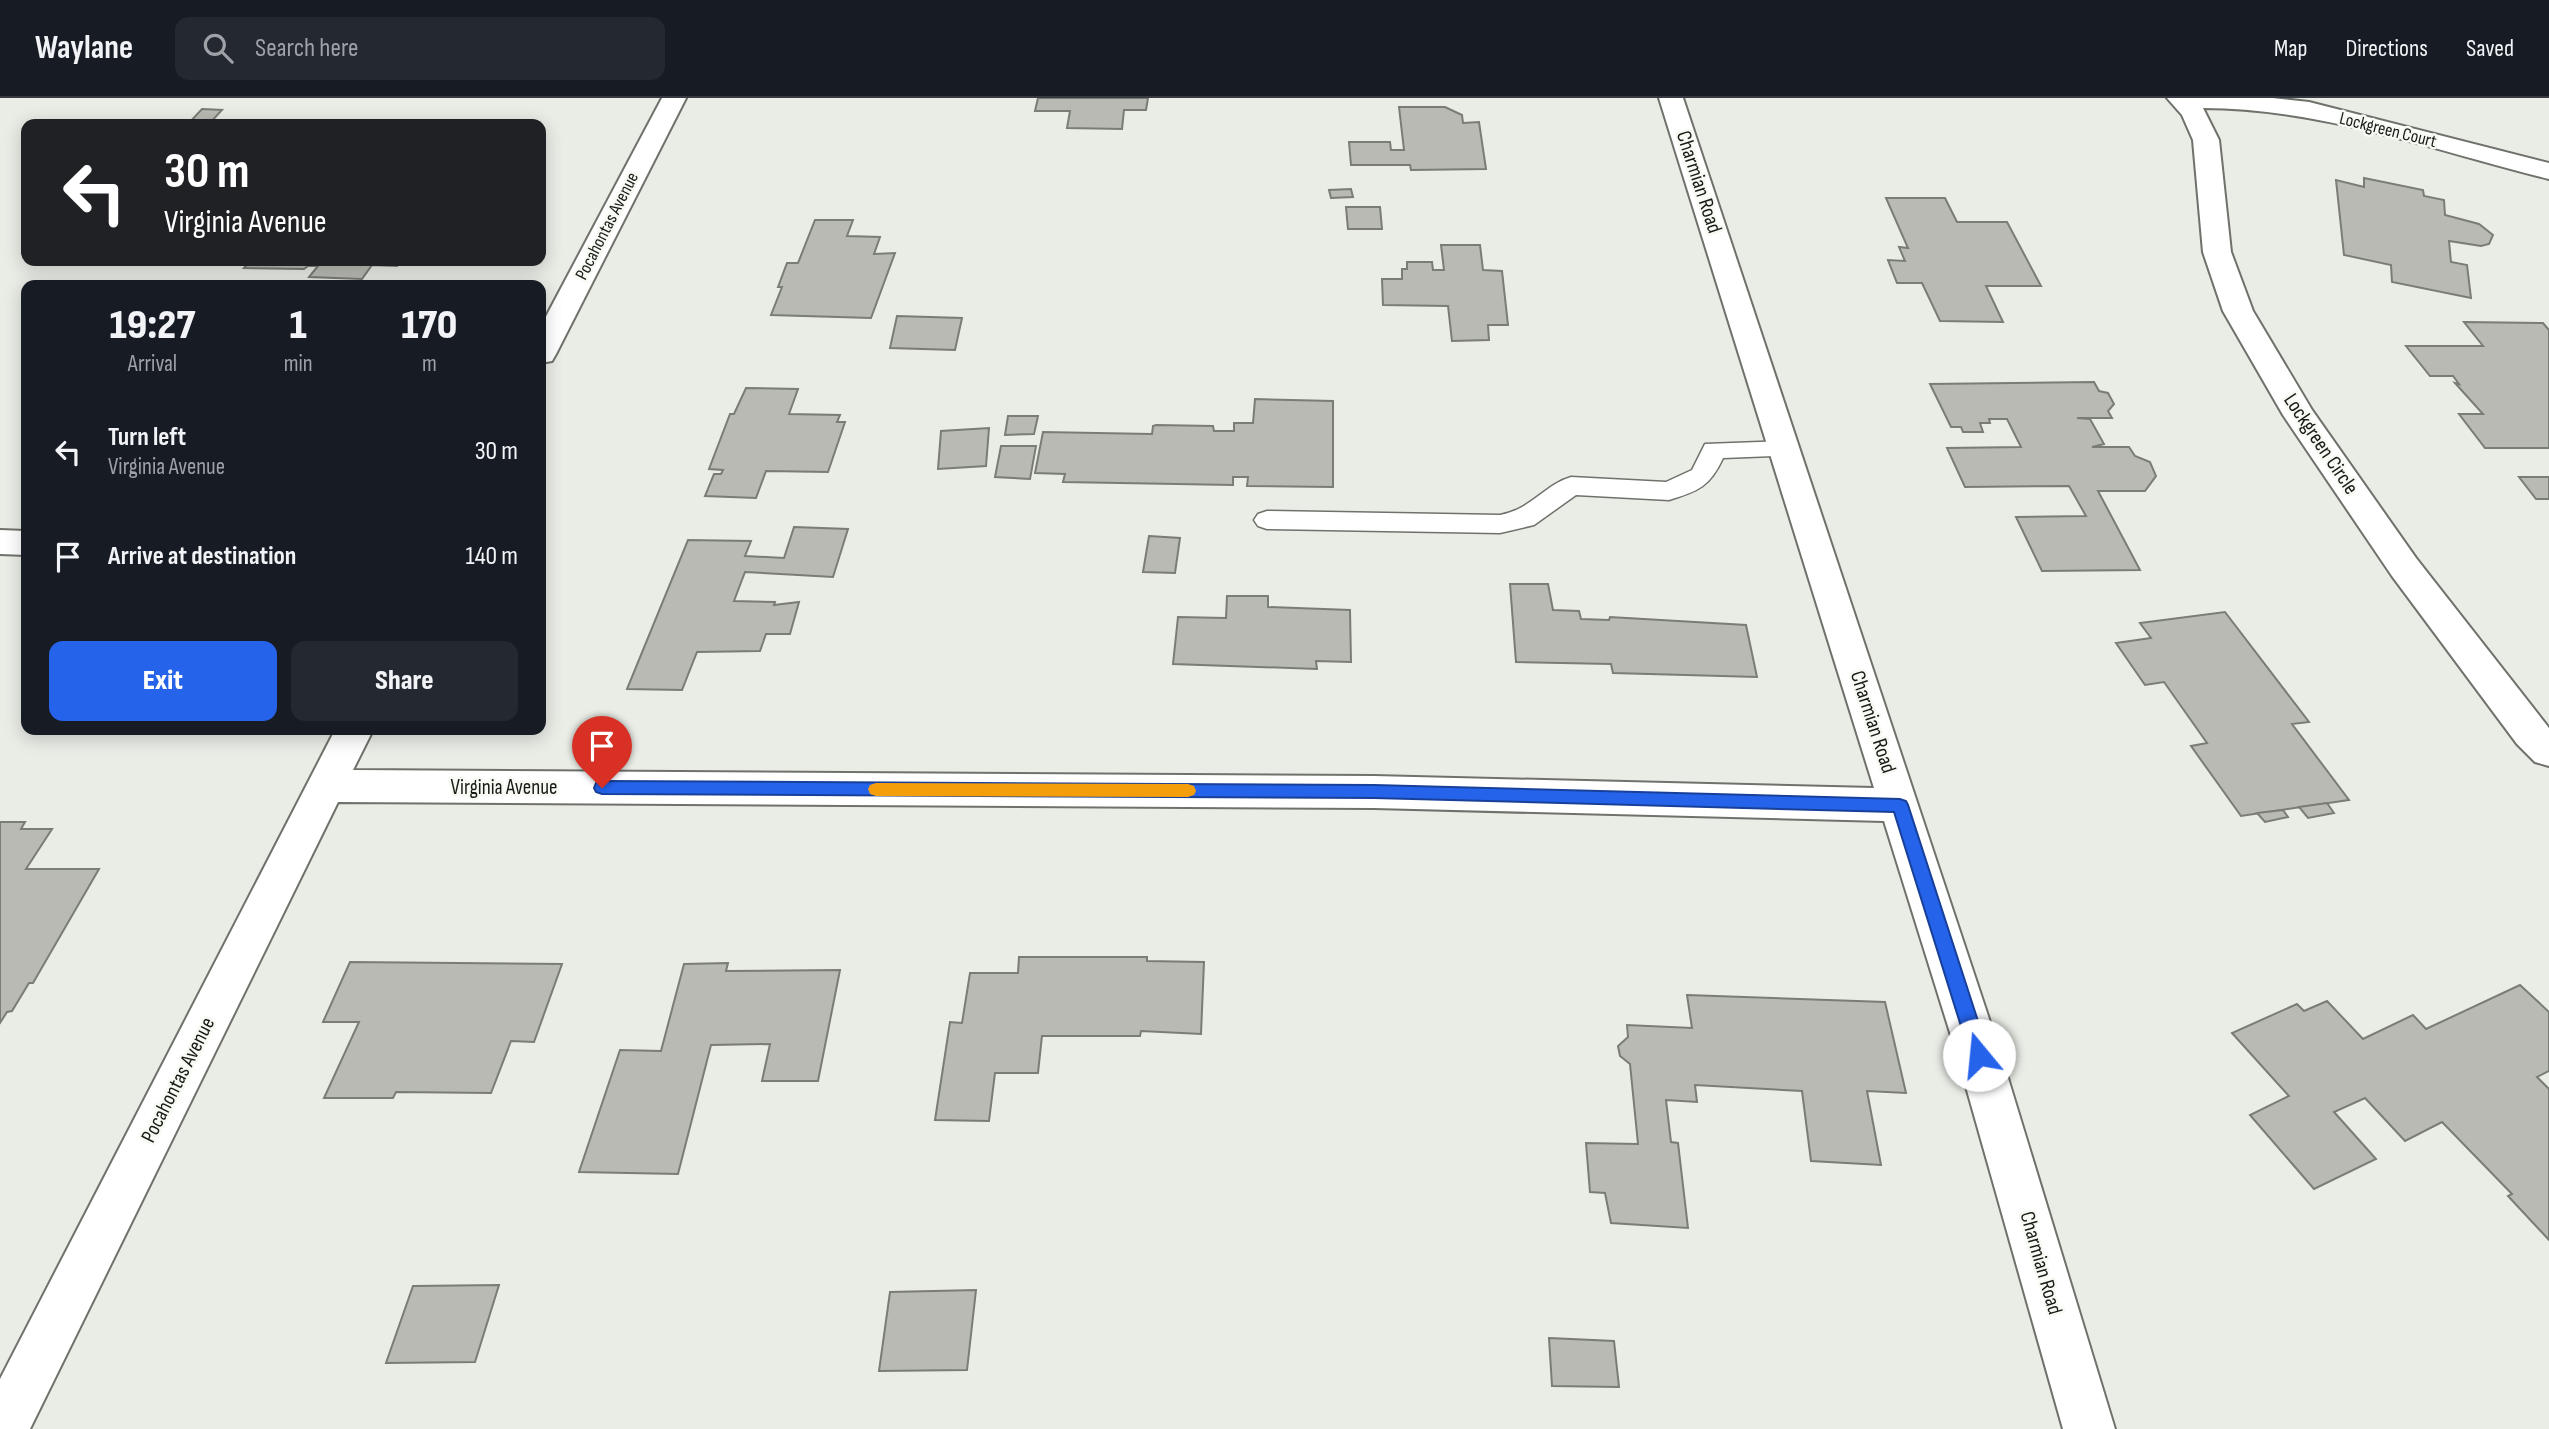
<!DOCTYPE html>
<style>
:root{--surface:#171b24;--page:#242831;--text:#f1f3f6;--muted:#9ea1a6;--line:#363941;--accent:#2563eb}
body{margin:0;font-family:"Sofia Sans Condensed",sans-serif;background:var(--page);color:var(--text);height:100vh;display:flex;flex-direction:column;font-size:26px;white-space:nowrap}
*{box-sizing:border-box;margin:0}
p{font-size:23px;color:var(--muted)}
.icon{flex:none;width:38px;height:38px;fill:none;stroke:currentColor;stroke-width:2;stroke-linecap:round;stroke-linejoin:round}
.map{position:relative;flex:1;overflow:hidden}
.side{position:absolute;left:21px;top:182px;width:525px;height:455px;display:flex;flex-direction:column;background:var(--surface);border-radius:14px;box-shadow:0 4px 18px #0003}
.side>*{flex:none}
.banner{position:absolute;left:21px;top:21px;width:525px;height:147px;border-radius:14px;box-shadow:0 4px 18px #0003;background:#202124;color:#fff;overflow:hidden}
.pin{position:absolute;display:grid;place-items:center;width:60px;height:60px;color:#fff;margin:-72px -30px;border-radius:50% 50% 50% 0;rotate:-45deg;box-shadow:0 0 7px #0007}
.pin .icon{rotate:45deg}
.me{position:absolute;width:77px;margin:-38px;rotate:343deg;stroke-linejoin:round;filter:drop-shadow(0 0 5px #0008)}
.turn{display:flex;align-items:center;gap:24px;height:147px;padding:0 28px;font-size:32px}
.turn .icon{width:91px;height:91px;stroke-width:2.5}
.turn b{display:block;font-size:49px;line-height:60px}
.eta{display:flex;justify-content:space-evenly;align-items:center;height:119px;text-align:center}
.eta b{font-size:42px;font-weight:800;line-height:49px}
.button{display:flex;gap:14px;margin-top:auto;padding:14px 28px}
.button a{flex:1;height:80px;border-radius:14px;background:var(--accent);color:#fff;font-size:28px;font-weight:800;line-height:80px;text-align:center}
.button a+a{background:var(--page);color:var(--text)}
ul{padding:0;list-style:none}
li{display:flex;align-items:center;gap:21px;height:105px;padding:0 28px}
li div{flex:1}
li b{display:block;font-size:26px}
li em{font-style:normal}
header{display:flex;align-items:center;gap:42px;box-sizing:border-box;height:98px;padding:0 35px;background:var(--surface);border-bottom:2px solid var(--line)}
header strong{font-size:33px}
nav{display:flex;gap:38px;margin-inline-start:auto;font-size:24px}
.search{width:490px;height:63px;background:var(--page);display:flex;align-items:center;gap:18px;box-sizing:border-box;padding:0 24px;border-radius:14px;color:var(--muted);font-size:26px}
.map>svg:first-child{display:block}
.building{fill:#b8bab3;stroke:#7a7c76;stroke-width:2}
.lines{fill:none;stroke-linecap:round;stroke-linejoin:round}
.service-casing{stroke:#6f716b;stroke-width:3}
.minor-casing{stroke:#6f716b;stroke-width:4}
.service{fill:#fff;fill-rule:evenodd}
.minor{fill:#fff;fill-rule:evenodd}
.route{fill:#2563eb;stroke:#184099;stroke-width:2}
.slow{fill:#f59e0b}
.labels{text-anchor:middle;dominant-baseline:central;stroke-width:5;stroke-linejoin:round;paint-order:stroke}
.far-street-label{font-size:18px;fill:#191a18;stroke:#f7faf3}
.street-label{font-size:21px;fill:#191a18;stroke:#f7faf3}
</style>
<header>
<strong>Waylane</strong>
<div class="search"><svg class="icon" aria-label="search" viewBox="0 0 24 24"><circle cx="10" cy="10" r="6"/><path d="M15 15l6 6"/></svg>Search here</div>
<nav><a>Map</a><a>Directions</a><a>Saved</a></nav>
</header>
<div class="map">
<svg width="2549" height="1331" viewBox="0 0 2549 1331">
<rect width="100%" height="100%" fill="#eaede6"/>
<g class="building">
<polygon points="1038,0 1148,0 1146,12 1124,12 1122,31 1067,30 1070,13 1035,13"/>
<polygon points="1399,9 1445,9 1462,17 1463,25 1479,24 1486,71 1411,72 1410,67 1351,67 1349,44 1390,44 1391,52 1404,52"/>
<polygon points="202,11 222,12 209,26 188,26"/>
<polygon points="2364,80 2423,92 2424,98 2444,102 2445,117 2479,126 2493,137 2489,146 2481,148 2449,143 2451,164 2467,167 2471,200 2392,184 2391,167 2344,157 2336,82 2364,89"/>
<polygon points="1351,91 1353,99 1331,100 1329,92"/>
<polygon points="1886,100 1945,100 1957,124 2007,124 2041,188 1986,188 2003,224 1940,223 1922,185 1897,185 1888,162 1905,163 1899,149 1908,150"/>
<polygon points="1346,109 1380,109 1382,131 1348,131"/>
<polygon points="815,122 853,122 847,138 880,139 874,156 895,155 871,220 771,217 782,189 778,189 787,165 798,165"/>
<polygon points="1441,147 1480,147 1483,172 1502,173 1508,227 1488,227 1489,242 1452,243 1448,208 1383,207 1382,181 1402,181 1402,171 1407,171 1407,164 1432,164 1433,172 1444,172"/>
<polygon points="250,163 400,163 397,168 372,167 362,181 309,179 318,168 308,168 304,171 244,170"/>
<polygon points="897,218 962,220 955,252 890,250"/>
<polygon points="2464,224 2543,225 2549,232 2549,350 2485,350 2459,316 2483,316 2455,285 2459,286 2453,278 2430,278 2406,248 2483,248"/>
<polygon points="2094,284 2099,293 2108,295 2114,306 2108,313 2112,320 2077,320 2090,321 2104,346 2092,349 2129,349 2135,358 2150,364 2156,378 2145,393 2098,393 2140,472 2042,473 2016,419 2086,418 2069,388 1965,389 1947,350 2021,349 2007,321 1989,321 1990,325 1980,325 1983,334 1963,334 1961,329 1951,329 1930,286"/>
<polygon points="746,290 798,291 789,316 840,317 837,324 845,324 828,374 766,373 756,400 705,398 714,376 721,376 723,372 709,371 730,316 734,316"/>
<polygon points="1255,301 1333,303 1333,389 1247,388 1248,379 1233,379 1233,387 1063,384 1065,376 1035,375 1043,334 1152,336 1153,328 1156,327 1213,328 1214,333 1234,333 1234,325 1253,325"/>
<polygon points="1008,318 1038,318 1034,336 1005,337"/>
<polygon points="989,330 986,368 938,371 941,333"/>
<polygon points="1001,348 1036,348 1030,381 995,379"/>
<polygon points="2519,379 2549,379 2549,401 2536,401"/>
<polygon points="794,429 848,431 833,479 745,474 734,503 775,504 774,507 799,504 790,536 766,536 760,553 697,554 682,592 627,591 688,442 751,443 745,458 784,460"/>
<polygon points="1149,438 1180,440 1175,475 1143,474"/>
<polygon points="1510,486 1548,486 1553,512 1579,513 1581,521 1609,522 1610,519 1746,527 1757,579 1613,575 1611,566 1516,564"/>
<polygon points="1227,498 1268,498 1268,509 1350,512 1351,564 1316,563 1317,571 1173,566 1178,519 1226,520"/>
<polygon points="2225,514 2309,624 2292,626 2349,702 2241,718 2191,648 2207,645 2164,584 2145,587 2116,545 2151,540 2140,525"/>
<polygon points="2327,705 2334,715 2308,720 2299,709"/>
<polygon points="2283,712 2288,719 2265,724 2257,715"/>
<polygon points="0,724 25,724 21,731 52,731 26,771 99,771 33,885 29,885 12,913 7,914 0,925"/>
<polygon points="1019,859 1147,859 1147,863 1204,864 1201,936 1141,933 1140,938 1042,938 1038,975 995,975 989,1023 935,1022 950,924 962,925 970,875 1018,875"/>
<polygon points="350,864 562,866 534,944 511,943 491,995 396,994 393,1000 324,1000 359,924 323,924"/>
<polygon points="728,865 726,873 840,872 818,983 762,983 770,946 711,947 678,1076 579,1074 620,952 661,953 684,866"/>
<polygon points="2520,887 2549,914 2549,973 2537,979 2549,991 2549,1142 2508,1098 2512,1096 2442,1024 2405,1043 2365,1000 2334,1014 2376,1061 2314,1091 2250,1017 2289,998 2232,935 2297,906 2304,913 2327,903 2363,941 2413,917 2426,931"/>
<polygon points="1687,897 1885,904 1906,995 1867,993 1881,1067 1811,1063 1802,993 1695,987 1697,1004 1666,1002 1671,1044 1678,1045 1688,1130 1611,1125 1605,1095 1590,1094 1586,1045 1638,1046 1630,966 1620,958 1618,948 1628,939 1627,927 1692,930"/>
<polygon points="499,1187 475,1264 386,1265 413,1188"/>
<polygon points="976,1192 967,1272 879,1273 890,1194"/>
<polygon points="1549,1240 1614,1243 1619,1289 1552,1288"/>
</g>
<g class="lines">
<defs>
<path id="service" d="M1786,343L1795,345L1798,351L1795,357L1723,360C1710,388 1699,393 1669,402L1576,397L1534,427L1500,435L1267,431L1258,428L1254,422L1258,416L1267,413L1500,417C1532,411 1544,387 1571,379L1666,384L1692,372L1705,346Z"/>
<g id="minor">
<polygon points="662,0 686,0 556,256 552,263 541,265 541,228"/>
<polygon points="1659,0 1683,0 2001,957 2115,1331 2063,1331 1957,957 1884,723 1374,710 338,704 30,1331 0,1331 0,1281 335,632 373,632 353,672 1374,678 1874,690"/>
<path d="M2167,0H2273L2309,4L2549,65V81C2436,53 2321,10 2203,10L2219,42L2231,154L2253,213L2312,312L2416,460L2549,630V668L2535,664L2517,646L2392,478L2283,317L2223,213L2203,154L2193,42L2182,17Z"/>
<polygon points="0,432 26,433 26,457 0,456"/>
</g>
</defs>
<use href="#service" class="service-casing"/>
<use href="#minor" class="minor-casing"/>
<use href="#service" class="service"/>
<use href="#minor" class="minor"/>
</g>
<polygon class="route" points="602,683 1374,687 1900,701 1906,703 1908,707 1989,957 1986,963 1979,965 1973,963 1970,957 1894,714 1374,700 602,696 596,694 594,690 596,685"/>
<polygon class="slow" points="876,685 1188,686 1194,688 1196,693 1194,697 1188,699 876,698 870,696 868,691 870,687"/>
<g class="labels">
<g class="far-street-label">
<text transform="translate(2388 32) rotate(14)">Lockgreen Court</text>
<text transform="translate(607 128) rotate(-63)">Pocahontas Avenue</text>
</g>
<g class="street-label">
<text transform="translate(1699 84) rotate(72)">Charmian Road</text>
<text transform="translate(2321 346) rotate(56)">Lockgreen Circle</text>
<text transform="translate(1873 624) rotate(72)">Charmian Road</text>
<text x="504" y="689">Virginia Avenue</text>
<text transform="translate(178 982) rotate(-63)">Pocahontas Avenue</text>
<text transform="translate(2041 1165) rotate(74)">Charmian Road</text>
</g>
</g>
</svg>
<div class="pin" style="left:602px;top:690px;background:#d93025"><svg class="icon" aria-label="arrive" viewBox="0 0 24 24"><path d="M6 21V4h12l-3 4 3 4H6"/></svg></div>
<svg class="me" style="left:1979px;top:957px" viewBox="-20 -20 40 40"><circle r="19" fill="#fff"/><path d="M0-13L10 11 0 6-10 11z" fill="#2563eb"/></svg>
<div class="banner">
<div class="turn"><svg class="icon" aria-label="left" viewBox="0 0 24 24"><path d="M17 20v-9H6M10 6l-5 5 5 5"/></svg><div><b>30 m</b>Virginia Avenue</div></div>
</div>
<section class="side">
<div class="eta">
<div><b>19:27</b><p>Arrival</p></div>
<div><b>1</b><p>min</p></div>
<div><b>170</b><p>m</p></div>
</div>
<ul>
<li><svg class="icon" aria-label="left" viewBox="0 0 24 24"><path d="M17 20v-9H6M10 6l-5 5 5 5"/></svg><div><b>Turn left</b><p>Virginia Avenue</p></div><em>30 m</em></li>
<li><svg class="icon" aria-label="arrive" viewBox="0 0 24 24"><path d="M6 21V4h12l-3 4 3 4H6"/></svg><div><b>Arrive at destination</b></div><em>140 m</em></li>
</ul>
<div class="button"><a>Exit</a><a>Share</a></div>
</section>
</div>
